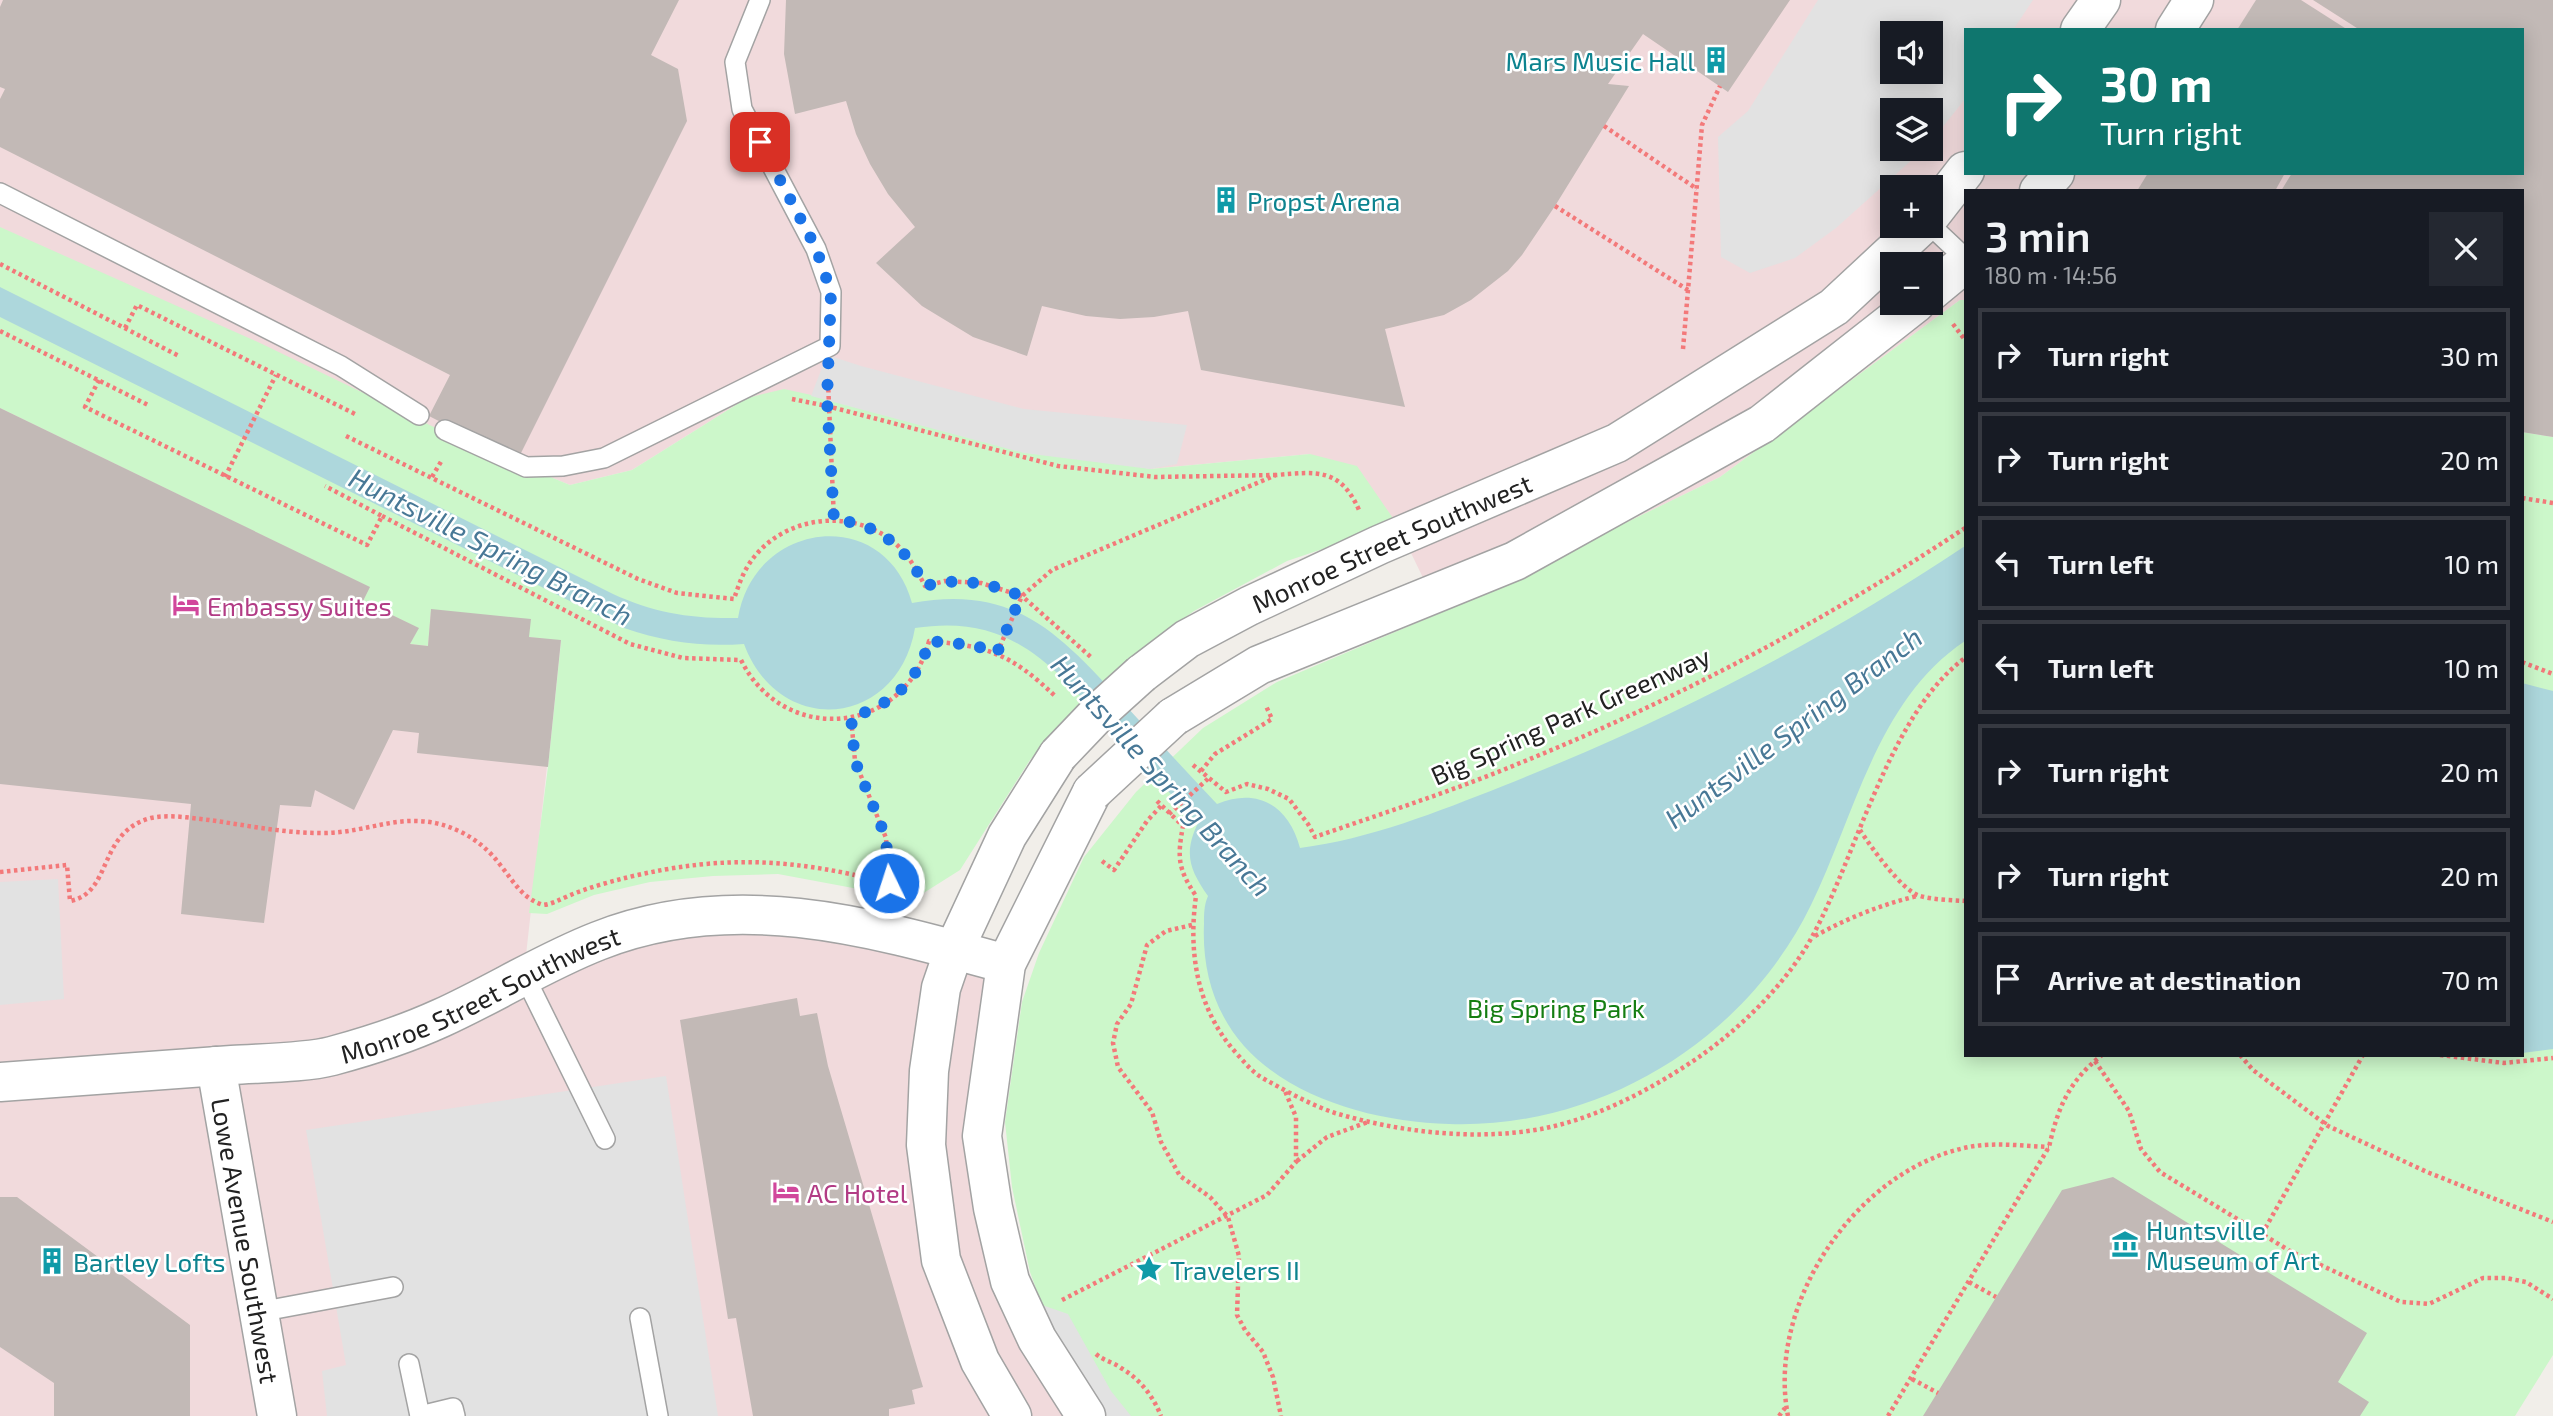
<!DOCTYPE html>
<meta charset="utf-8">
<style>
:root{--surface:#171b24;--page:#242831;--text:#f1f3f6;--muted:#9ea1a6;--line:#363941}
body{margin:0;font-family:"Exo 2",sans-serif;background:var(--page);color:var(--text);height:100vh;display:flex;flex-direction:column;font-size:26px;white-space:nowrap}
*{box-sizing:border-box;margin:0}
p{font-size:23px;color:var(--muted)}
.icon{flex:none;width:38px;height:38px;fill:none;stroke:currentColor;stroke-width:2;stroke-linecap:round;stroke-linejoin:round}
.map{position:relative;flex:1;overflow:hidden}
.drawer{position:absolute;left:1964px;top:189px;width:560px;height:868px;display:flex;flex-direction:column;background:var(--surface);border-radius:0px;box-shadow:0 4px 18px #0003}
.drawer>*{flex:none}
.guide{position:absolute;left:1964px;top:28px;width:560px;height:147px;border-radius:0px;box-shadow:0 4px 18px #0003;background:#0f766e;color:#fff;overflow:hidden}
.controls{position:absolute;left:1880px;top:21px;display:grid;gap:14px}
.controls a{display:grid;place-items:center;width:63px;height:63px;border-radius:0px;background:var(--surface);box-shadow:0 4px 18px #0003;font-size:35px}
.pin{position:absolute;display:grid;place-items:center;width:60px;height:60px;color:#fff;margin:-30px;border-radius:14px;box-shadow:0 4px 10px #0006}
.me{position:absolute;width:77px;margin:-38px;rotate:356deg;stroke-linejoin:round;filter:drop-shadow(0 0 5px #0008)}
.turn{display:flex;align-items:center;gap:24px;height:147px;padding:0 21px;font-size:32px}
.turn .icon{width:91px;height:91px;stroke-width:2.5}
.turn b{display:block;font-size:49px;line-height:60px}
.round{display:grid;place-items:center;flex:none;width:74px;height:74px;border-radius:0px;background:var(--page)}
.head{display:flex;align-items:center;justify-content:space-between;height:119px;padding:0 21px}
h1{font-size:42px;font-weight:600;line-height:52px}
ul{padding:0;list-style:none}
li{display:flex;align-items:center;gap:21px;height:94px;margin:0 14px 10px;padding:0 7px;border:4px solid var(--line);border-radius:0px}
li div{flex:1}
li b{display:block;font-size:26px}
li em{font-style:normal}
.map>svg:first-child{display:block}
.commercial{fill:#f1dadc;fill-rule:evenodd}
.park{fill:#ccf7ca}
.parking{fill:#e2e2e2;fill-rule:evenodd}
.water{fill:#add7dc}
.building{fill:#c2b9b6}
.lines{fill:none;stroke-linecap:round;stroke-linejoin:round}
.service-casing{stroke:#a3a3a3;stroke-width:22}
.minor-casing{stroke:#a3a3a3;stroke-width:41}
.tertiary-casing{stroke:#a3a3a3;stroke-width:41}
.path{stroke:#f3797a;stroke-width:4.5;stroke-dasharray:3.5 3.5;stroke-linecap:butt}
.service{stroke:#fff;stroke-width:19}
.minor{stroke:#fff;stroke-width:38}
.tertiary{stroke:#fff;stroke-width:38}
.tertiary-bridge-casing{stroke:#a3a3a3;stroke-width:41;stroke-linecap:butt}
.tertiary-bridge{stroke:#fff;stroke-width:38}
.route{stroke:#1a73e8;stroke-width:12;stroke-dasharray:0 21.6}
.labels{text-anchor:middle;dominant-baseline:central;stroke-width:5;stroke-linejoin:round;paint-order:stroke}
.culture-label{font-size:26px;fill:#0d838f;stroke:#fff;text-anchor:start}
.street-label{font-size:26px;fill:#222;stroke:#fff}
.hotel-label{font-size:26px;fill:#b23c85;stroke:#fff;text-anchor:start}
.park-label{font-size:26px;fill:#157e12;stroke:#fff}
.water-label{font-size:28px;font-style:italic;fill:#487896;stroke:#fff}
</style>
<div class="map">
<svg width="2553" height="1416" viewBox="0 0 2553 1416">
<rect width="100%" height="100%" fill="#f1eee9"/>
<path class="commercial" d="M0,0H2553V437L2522,432V191H1965V300H1960L1720,477L1440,613L1397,524L1310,454L1150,469L747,398L632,470L570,485L469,444L419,628L411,644L431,609L561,640L526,955L677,919L1006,964L993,1208L1086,1416H0ZM1965,30H2522V173H1965ZM1892,33H1930V72H1892ZM1892,110H1930V149H1892ZM1892,187H1930V226H1892ZM1892,264H1930V303H1892Z"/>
<g class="park">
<polygon points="0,227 260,343 469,444 570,485 632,470 747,398 784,389 1150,469 1310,454 1357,466 1397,524 1287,561 1194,611 1139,651 1089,693 1030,760 960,870 922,894 853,888 778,874 713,876 650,882 594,895 547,914 529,913 548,767 561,641 529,637 431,610 428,646 410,644 418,628 363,601 369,587 0,408"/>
<polygon points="1960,300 1965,300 1965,1055 2522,1055 2522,432 2553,437 2553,1355 2515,1416 1108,1416 1042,1305 1030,1272 1012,1187 1005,1122 1022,1002 1039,953 1084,857 1136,792 1203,728 1277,682 1440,613 1720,477"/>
</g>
<g class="parking">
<path d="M1818,0H2033L2013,30H1965V99L1930,143V110H1892V149H1924L1836,228L1795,258L1750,273L1721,257L1718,137L1748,111ZM1892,33H1930V72H1892Z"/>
<polygon points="827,355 861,366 1024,409 1187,425 1177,464 1150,469 1024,453 811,396"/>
<polygon points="58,879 64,999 0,1005 0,882"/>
<polygon points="666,1076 718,1416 327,1416 322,1371 346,1365 306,1130"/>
<polygon points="1042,1305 1068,1314 1111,1391 1131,1416 1107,1416 1061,1346"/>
</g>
<g class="water">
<path d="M0,287L613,594C654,613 693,619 738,618C754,520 885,504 912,603C1017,584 1060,635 1126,706C1156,739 1186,771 1217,804C1258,787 1289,806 1300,848C1370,839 1437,812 1503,786C1665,722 1820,643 1965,546V641C1877,700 1855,815 1811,905C1745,1041 1600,1129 1449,1124C1378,1122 1293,1100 1244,1046C1214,1012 1202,969 1204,924C1204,914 1204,905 1208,896C1190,870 1183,854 1198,823C1168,791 1139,760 1110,728C1051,665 1011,613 915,628C898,728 779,739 744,644C701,647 665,642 624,628L0,317Z"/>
<polygon points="2522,683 2553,691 2553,1049 2522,1053"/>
</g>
<g class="building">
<polygon points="3,0 679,0 651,55 678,69 687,121 517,461 429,416 450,375 0,147 0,99 5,89 0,87 0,7"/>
<polygon points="786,0 1790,0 1728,92 1643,34 1608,84 1629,86 1555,206 1522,255 1508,271 1471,300 1444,315 1385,329 1405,407 1201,370 1188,311 1154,317 1120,319 1086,316 1042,306 1027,356 973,337 922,306 876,263 915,227 888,194 870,164 856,134 846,101 795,114 784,54"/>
<polygon points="2256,0 2301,0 2348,30 2237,30"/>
<polygon points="2313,0 2553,0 2553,437 2522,432 2522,191 2281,191 2292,173 2522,173 2522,30 2360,30"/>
<polygon points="2148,173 2285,173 2275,191 2137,191"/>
<polygon points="0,408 370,587 363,601 419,628 410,644 428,646 431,609 531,619 529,637 561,640 548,767 417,753 419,733 393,730 354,810 315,790 311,807 280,805 264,923 181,914 191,804 0,784"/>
<polygon points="797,998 800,1016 817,1013 828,1066 923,1387 912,1390 915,1404 889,1409 889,1416 753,1416 736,1318 728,1319 680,1020"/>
<polygon points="2113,1177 2367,1333 2338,1382 2369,1402 2360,1416 1923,1416 2062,1190"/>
<polygon points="0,1197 17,1197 190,1325 190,1416 54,1416 54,1383 0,1347"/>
</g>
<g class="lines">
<defs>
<g id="service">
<polyline points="0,193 341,366 419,415"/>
<polyline points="1930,225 1965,258"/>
<polyline points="445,430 526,467 563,466 604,458 830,346 831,292 816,249 742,109 735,62 760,0"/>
<polyline points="525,977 605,1139"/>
<polyline points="259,1312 393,1287"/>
<polyline points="640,1318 658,1416"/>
<polyline points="409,1364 420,1416"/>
<polyline points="420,1416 453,1408 455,1416"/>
</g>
<g id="minor">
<path id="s1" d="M216,1066L277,1416"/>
</g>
<g id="tertiary">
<polyline points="2080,30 2101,0"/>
<polyline points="2175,30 2194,0"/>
<polyline points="2039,191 2055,173"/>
<polyline points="1930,216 1965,171"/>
<polyline points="1930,292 1965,263"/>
<path id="s2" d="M1141,674L1187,639L1249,606L1379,545L1617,443L1834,307L1921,226"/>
<polyline points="1173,717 1259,665 1515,561 1762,424 1916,303"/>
<path id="s3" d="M0,1082C77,1076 155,1071 232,1065C260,1063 305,1063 332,1056C369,1046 406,1034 441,1018C494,994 544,962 598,941C734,887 872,927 1006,964"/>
<polyline points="1012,1416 980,1361 941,1260 926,1145 929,1071 941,988 954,950 1007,836 1058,755"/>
<polyline points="1086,1416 1037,1339 1010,1281 993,1208 982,1136 1006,964 1092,792"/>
</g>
</defs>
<use href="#service" class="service-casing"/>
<use href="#minor" class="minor-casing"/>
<use href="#tertiary" class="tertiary-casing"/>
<g class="path">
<polyline points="1604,126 1697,189"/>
<polyline points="1555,206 1688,290"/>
<polyline points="0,264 179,356"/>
<polyline points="1953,324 1965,340"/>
<polyline points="125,328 137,305 355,414"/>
<polyline points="0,331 150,406"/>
<polyline points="1683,349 1702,125 1720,86"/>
<polyline points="99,380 85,407 367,545 382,516 325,486"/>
<polyline points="828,382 834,520"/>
<polyline points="792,399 827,406 1058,466 1155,477 1276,475"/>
<path d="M346,436L638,579L677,593L734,599C738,587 742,575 749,564C781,515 854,506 897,545C910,557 917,571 925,586L945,581L981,583L1022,596L1092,658"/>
<polyline points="225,477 276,375"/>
<polyline points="432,477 442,460"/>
<polyline points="2522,498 2553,503"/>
<path d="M382,516L630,644L683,658L741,660C784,747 905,735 929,641C988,646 1011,654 1055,696"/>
<path d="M997,653L1022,596L1052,570L1276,475C1316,472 1340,467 1359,510"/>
<polyline points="2522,662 2553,674"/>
<path d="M1193,765L1226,792L1247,784L1268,789L1289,799L1308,824L1315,837C1383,813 1453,791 1520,763C1676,700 1825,621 1965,528"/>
<polyline points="1201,771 1215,754 1272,719 1266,706"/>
<path d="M1157,801L1183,826C1177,858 1178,869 1196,896C1188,953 1197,1010 1237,1054C1246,1064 1254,1074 1266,1080C1288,1092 1311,1105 1335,1113C1399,1132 1474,1141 1541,1129C1598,1118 1652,1089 1699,1057C1742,1027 1788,982 1813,935C1857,854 1890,713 1965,658"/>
<polyline points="1169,814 1210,777"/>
<path d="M1860,830C1871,847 1902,891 1920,896C1934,900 1951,900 1965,901"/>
<polyline points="1102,861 1114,870 1147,821 1161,806"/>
<path d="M0,872L67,865L70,901C113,893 97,832 151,818C170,814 190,818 209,820C245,825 283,833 320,833C372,834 407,806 461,832C477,840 490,851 501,866C514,882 522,898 543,905C552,904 559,900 568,896C587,888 609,882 629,877C726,854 794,859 889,883L886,838L855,761L851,717"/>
<polyline points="1192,925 1166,931 1147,945 1131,1004 1117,1024 1113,1043 1118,1067 1152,1112 1161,1142 1180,1176 1210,1197 1228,1217 1239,1256 1237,1315 1245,1330 1263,1352 1273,1377 1281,1416"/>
<path d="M1815,936C1848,918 1880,905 1917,896"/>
<polyline points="2240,1055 2253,1070 2328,1126 2427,1172 2553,1222"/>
<polyline points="2440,1055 2504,1063 2553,1058"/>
<polyline points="2095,1061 2129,1111 2141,1149 2160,1172 2290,1251 2401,1302 2429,1304 2483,1278 2506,1278 2526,1282 2553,1299"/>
<polyline points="1297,1161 1327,1137 1368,1122"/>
<polyline points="2262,1234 2363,1055"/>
<polyline points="1969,1282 1996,1297"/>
<polyline points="1062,1300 1267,1195 1296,1162 1296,1117 1285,1091"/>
<path d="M1096,1354C1104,1361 1113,1362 1121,1368C1140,1379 1153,1396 1161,1416"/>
<polyline points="1912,1379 1938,1393"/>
<polyline points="1779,1416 1785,1408"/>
<path d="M1788,1416C1766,1304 1856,1169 1969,1147C1995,1142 2023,1146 2049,1147"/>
<path d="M1888,1416L2049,1147C2058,1107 2069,1081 2102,1055"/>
</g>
<use href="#service" class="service"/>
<use href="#minor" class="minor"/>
<use href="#tertiary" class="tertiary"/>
<defs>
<g id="tertiary-bridge">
<polyline points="1058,755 1100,711 1141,674"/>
<polyline points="1092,792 1173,717"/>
</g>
</defs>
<use href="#tertiary-bridge" class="tertiary-bridge-casing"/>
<use href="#tertiary-bridge" class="tertiary-bridge"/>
</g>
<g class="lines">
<path class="route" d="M760,142L816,248L831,292L827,399L834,520C878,523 906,547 925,586C959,577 989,583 1021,596L997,653L973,645L929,641C919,681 890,706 851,717L855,761L886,838L889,883"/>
</g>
<defs>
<symbol id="building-bare" viewBox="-9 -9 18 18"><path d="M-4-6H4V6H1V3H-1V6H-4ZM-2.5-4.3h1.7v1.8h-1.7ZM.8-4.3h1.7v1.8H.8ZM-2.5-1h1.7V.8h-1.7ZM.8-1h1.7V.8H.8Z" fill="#0f9aa8" stroke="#fff" stroke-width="2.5" paint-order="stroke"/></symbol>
<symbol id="hotel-bare" viewBox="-9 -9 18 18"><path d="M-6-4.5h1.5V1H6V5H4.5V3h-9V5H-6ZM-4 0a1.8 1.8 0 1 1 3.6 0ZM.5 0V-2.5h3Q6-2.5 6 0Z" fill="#d1479c" stroke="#fff" stroke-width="2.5" paint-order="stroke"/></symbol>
<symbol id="museum-bare" viewBox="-9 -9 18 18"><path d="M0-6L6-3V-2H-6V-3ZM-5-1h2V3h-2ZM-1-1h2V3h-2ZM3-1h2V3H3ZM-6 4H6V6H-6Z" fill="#0f9aa8" stroke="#fff" stroke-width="2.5" paint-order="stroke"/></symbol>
<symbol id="sight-bare" viewBox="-9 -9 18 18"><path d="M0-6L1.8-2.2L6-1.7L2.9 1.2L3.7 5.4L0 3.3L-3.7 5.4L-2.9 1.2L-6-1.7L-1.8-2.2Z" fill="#0f9aa8" stroke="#fff" stroke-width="2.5" paint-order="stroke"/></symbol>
</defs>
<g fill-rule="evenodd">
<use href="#building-bare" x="1697" y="41" width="38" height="38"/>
<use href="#building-bare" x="1207" y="181" width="38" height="38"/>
<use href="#hotel-bare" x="167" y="586" width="38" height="38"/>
<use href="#hotel-bare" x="767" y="1173" width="38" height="38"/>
<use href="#museum-bare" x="2106" y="1225" width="38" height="38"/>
<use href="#building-bare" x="33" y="1242" width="38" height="38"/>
<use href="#sight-bare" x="1130" y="1250" width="38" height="38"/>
</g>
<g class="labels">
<g class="culture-label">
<text x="1695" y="60" text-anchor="end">Mars Music Hall</text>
<text x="1247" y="200">Propst Arena</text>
<text x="2146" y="1229">Huntsville<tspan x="2146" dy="30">Museum of Art</tspan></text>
<text x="73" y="1261">Bartley Lofts</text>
<text x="1170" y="1269">Travelers II</text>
</g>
<g class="street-label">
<text stroke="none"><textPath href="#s2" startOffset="284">Monroe Street Southwest</textPath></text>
<text transform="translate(1570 715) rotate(-24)">Big Spring Park Greenway</text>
<text stroke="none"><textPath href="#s3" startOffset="494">Monroe Street Southwest</textPath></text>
<text stroke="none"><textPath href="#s1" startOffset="177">Lowe Avenue Southwest</textPath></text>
</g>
<g class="hotel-label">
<text x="207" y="605">Embassy Suites</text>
<text x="807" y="1192">AC Hotel</text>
</g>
<g class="park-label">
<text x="1556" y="1007">Big Spring Park</text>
</g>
<g class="water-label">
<text transform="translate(491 546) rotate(27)">Huntsville Spring Branch</text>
<text transform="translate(1793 727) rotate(-37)">Huntsville Spring Branch</text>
<text transform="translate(1162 775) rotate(48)">Huntsville Spring Branch</text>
</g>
</g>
</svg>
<div class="controls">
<a><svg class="icon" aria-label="sound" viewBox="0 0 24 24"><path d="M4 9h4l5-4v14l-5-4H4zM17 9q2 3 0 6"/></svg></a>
<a><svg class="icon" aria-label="layers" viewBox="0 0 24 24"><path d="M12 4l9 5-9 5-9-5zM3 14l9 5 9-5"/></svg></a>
<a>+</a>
<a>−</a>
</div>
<div class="pin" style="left:760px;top:142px;background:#d93025"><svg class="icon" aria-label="arrive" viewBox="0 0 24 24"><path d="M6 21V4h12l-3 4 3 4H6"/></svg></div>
<svg class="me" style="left:889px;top:883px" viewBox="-20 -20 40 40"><circle r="17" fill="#1a73e8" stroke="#fff" stroke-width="3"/><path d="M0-11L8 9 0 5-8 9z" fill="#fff"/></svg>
<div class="guide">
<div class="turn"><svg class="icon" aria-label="right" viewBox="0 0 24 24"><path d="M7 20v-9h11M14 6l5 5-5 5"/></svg><div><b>30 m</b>Turn right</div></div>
</div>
<section class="drawer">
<div class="head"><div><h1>3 min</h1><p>180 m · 14:56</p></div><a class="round"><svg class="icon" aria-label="close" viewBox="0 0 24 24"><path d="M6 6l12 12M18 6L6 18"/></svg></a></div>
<ul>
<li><svg class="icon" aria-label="right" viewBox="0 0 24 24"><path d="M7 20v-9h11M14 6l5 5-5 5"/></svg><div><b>Turn right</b></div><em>30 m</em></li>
<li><svg class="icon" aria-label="right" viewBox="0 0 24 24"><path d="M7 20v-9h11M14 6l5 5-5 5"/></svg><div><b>Turn right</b></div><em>20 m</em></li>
<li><svg class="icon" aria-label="left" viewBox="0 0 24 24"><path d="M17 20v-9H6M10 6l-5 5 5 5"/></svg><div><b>Turn left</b></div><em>10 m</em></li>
<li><svg class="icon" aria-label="left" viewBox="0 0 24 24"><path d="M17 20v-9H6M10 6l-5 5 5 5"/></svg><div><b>Turn left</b></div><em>10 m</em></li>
<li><svg class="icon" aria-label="right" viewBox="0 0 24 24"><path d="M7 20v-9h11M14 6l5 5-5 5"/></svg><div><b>Turn right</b></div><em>20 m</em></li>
<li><svg class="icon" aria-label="right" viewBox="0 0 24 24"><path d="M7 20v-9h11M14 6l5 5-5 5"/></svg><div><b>Turn right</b></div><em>20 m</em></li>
<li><svg class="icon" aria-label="arrive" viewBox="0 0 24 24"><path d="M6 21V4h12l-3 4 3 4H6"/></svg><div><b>Arrive at destination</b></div><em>70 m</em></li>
</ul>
</section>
</div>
